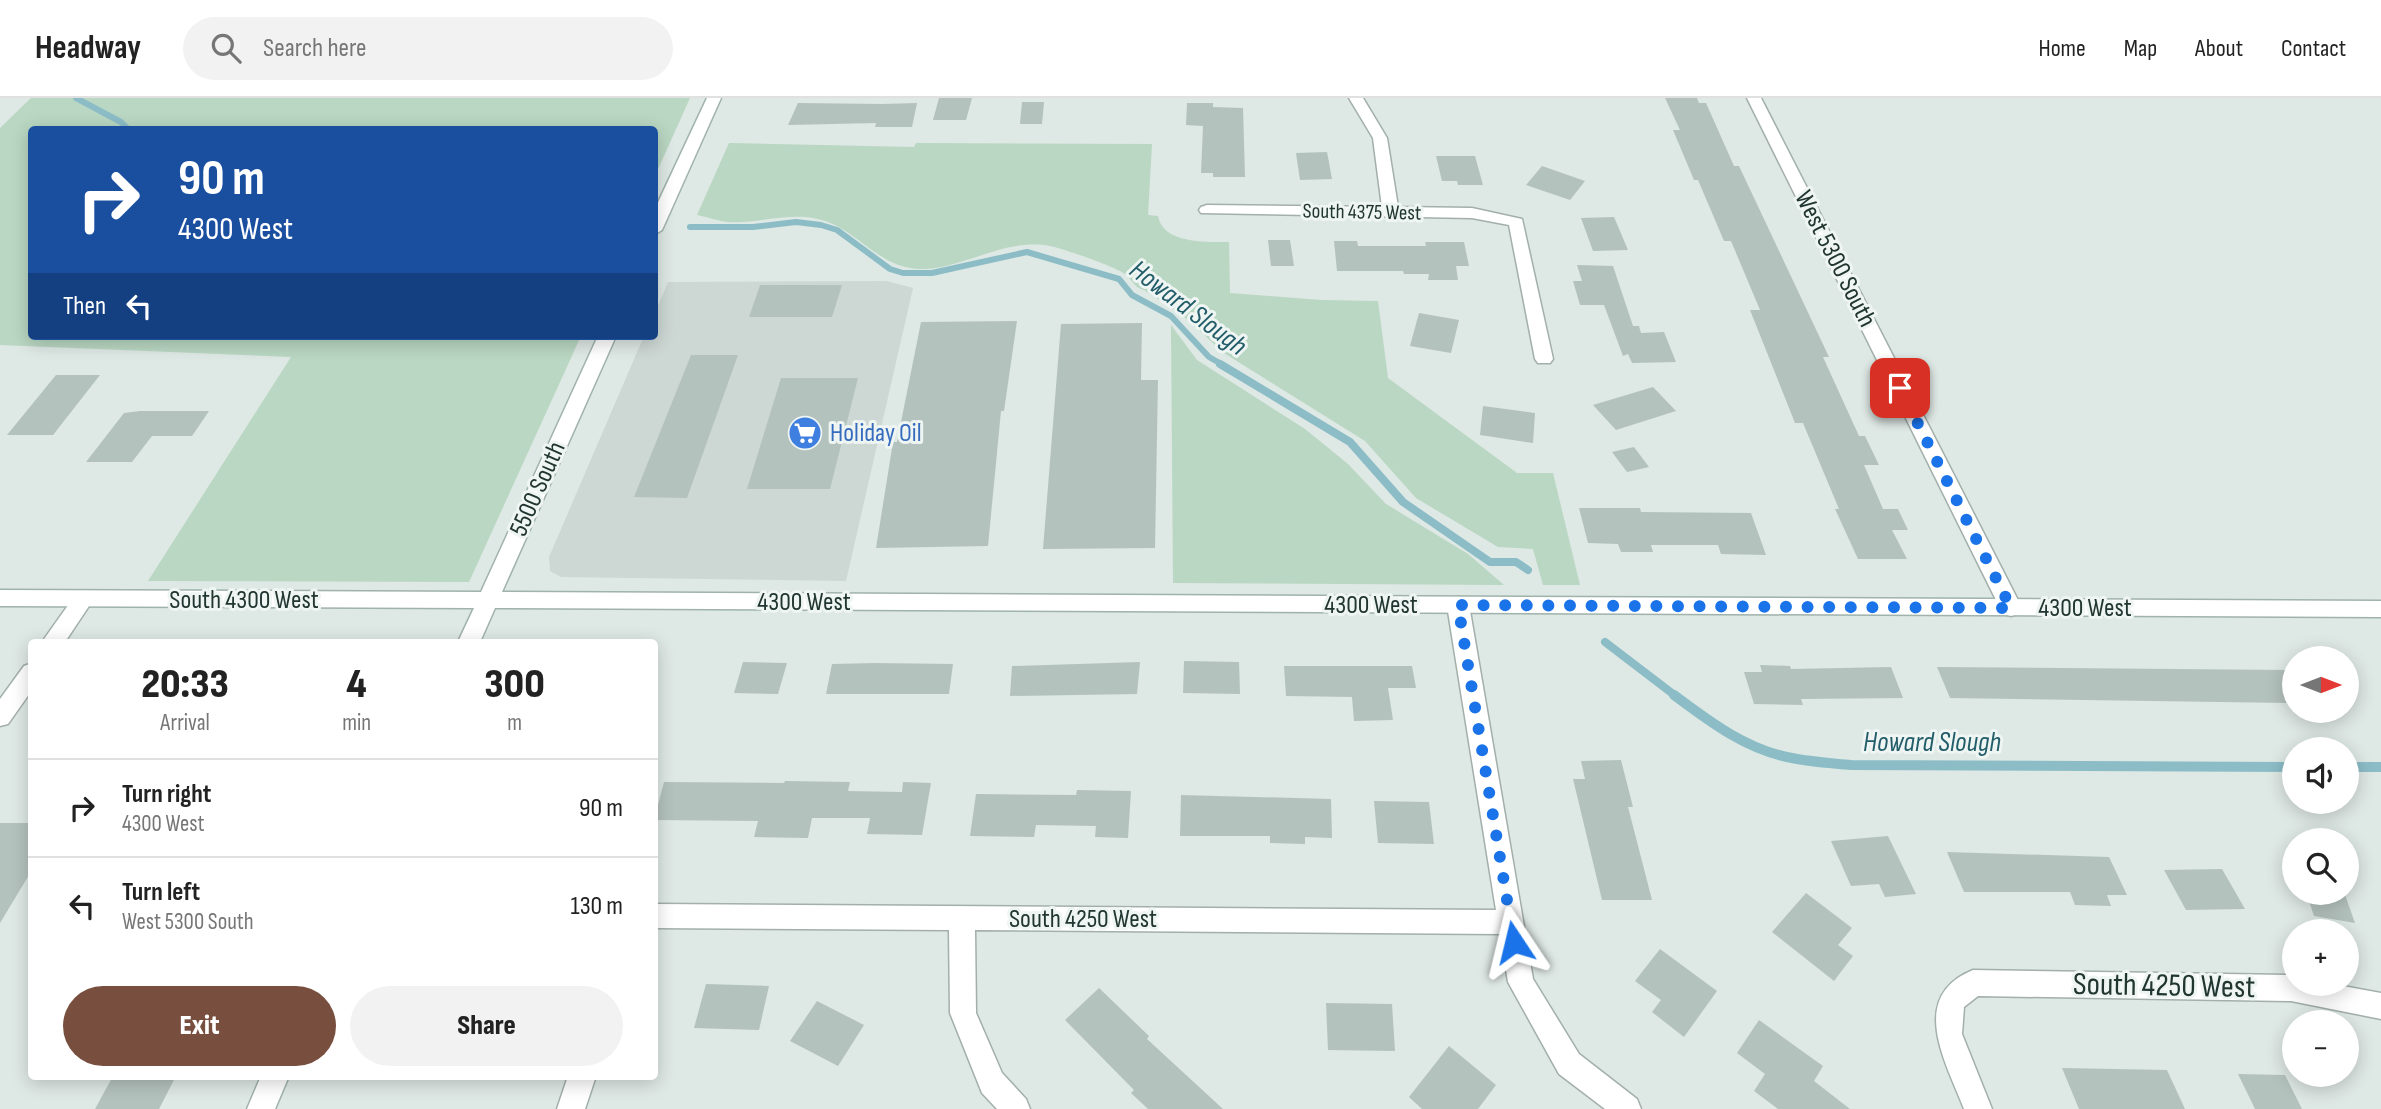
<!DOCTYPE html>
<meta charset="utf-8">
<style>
:root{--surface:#fff;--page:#f2f2f2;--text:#222;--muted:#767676;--line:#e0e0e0;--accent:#784e3f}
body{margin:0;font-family:"Sofia Sans Condensed",sans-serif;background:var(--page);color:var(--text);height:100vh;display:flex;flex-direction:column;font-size:26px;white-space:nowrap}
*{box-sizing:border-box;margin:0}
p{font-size:23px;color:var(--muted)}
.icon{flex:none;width:38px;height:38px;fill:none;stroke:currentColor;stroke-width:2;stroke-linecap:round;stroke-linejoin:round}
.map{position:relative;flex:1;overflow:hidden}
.sheet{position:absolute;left:28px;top:541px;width:630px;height:441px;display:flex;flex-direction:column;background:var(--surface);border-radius:7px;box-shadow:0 4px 18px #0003}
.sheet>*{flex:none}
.banner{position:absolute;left:28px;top:28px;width:630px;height:214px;border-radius:7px;box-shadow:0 4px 18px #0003;background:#1a4fa0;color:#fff;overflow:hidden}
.needle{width:46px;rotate:90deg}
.fabs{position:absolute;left:2282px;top:548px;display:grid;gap:14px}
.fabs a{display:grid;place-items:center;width:77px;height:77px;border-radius:50%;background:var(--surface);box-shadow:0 4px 18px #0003;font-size:35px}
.pin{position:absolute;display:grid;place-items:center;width:60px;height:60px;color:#fff;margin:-30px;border-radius:14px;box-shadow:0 4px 10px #0006}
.me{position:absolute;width:77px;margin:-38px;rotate:350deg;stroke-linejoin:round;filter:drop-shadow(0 0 5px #0008)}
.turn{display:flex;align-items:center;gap:24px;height:147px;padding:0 35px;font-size:32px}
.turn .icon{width:91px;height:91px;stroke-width:2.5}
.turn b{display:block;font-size:49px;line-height:60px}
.then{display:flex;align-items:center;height:66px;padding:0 35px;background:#0003;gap:14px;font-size:26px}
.eta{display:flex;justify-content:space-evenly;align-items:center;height:119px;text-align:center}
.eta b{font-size:42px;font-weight:800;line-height:49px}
.cta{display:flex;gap:14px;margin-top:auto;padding:14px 35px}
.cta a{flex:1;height:80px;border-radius:42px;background:var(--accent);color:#fff;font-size:28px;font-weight:800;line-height:80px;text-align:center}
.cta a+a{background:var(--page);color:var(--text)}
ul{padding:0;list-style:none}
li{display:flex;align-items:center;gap:21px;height:98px;padding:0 35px;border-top:2px solid var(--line)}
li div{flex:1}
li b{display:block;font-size:26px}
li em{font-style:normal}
header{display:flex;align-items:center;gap:42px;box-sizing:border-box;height:98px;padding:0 35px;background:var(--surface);border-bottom:2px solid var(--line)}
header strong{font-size:33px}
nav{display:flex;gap:38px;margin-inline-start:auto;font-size:24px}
.search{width:490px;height:63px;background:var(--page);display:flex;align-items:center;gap:18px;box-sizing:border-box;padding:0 24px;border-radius:38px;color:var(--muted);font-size:26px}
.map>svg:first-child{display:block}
.built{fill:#cdd7d3}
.green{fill:#b9d7c2}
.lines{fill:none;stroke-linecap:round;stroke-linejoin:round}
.stream-far2{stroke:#8cbdc7;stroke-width:6}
.stream-far1{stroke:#8cbdc7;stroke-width:8}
.stream{stroke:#8cbdc7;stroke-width:10}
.building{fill:#b4c2bd}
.street-casing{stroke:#a2afab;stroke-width:3}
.secondary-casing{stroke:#9fb2ab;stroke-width:3}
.street{fill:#fff;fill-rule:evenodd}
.secondary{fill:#fff;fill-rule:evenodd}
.route{stroke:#1a73e8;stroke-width:12;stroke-dasharray:0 21.6}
.labels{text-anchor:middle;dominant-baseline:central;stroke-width:6;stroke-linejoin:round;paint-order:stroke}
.far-street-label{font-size:21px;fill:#223631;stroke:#eef5f2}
.street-label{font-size:26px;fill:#223631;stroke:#eef5f2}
.shop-label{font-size:26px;fill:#366cbe;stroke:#eef5f2;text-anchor:start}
.water-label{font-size:28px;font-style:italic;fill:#235d6a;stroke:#eef5f2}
.near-street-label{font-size:32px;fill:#223631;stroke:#eef5f2}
</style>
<header>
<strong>Headway</strong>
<div class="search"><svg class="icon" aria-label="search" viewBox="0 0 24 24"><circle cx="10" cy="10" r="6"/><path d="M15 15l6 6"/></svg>Search here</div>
<nav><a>Home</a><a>Map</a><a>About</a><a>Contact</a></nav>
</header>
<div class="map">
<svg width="2381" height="1011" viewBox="0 0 2381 1011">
<rect width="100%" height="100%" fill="#dee8e4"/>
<polygon class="built" points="887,183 913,190 846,483 561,479 550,473 549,459 644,238 654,238 655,215 668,184"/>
<g class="green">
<polygon points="31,0 690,0 655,78 654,32 32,32 32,238 581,238 469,484 148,483 291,259 0,247 0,30"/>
<path d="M729,45L914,49L916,45L1152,46L1148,117L1158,118C1163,146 1206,144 1229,144L1230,195L1321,202L1378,203L1388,280L1517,375H1553L1580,487H1543L1533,451L1498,449L1416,400L1365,343L1224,255L1181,216L1144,192C1134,190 1133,182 1125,176C1116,169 1062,150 1050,148C1004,140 969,168 926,171C878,173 860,131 818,121C788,114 758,126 728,124C718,123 707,119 697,117Z"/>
<polygon points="1171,227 1197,262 1305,331 1348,366 1386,406 1468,456 1504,487 1173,485"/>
</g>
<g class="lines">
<g class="stream-far2">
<polyline points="76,0 121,24 129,32"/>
<polyline points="690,129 753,129 796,124 821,127 837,132 890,171 903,175 932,175 1027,154 1119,181 1132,197 1171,218 1209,259 1223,267"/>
</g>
<g class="stream-far1">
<polyline points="1220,266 1350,344 1403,404 1490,464 1516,464 1528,472"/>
<polyline points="1605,544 1677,599"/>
</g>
<g class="stream">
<path d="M1674,597C1710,624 1747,652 1792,660C1811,664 1831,665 1851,667L2294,669"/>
<polyline points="2347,669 2381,669"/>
</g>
</g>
<g class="building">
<polygon points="939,0 972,0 966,22 933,22"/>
<polygon points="1665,0 1697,0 1699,5 1706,5 1734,68 1739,68 1829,259 1823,259 1859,338 1865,338 1879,367 1864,367 1883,411 1898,411 1908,432 1892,432 1907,461 1858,461 1835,411 1839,411 1803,325 1795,325 1750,212 1760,212 1731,143 1724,143 1698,82 1694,82 1673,32 1680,32"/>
<polygon points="1022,4 1044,4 1042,26 1020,26"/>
<polygon points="798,5 882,6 917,5 912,29 875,29 876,25 788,27"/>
<polygon points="1187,5 1213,5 1213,9 1243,10 1245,79 1213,79 1213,75 1201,75 1203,28 1186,27"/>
<polygon points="1327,54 1332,81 1300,82 1296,55"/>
<polygon points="1436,58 1475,58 1483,87 1458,87 1457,83 1442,83"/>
<polygon points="1542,68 1585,83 1570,102 1526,87"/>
<polygon points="1614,119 1628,152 1593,153 1581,120"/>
<polygon points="1268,142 1290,142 1294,168 1271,168"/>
<polygon points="1334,143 1357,143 1358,148 1426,148 1425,144 1464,144 1469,168 1456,168 1458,182 1428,182 1429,176 1404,176 1403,173 1337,173"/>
<polygon points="1577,167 1613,168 1633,228 1639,228 1641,235 1664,234 1676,264 1632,265 1628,256 1623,258 1604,207 1580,207 1573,183 1582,183"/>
<polygon points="760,187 842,187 832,219 749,219"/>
<polygon points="1419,215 1459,222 1451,255 1410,248"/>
<polygon points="1017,223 1004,313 1001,313 988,448 876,450 893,344 897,344 921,224"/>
<polygon points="1142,225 1141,282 1158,282 1155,450 1043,451 1061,226"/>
<polygon points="691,257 738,257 687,400 634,399"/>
<polygon points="56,277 100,277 53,337 7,337"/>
<polygon points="781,280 858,280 830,391 747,391"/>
<polygon points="1653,289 1676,313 1616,332 1593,307"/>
<polygon points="1483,308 1535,315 1533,345 1480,337"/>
<polygon points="140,313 209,313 192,338 152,338 132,364 86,364 124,315"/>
<polygon points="1634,349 1649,369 1627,374 1612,354"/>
<polygon points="1579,410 1640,410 1641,414 1751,415 1766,457 1721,456 1718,447 1651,447 1653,454 1621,454 1618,446 1588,445"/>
<polygon points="1184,563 1239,564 1240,596 1183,595"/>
<polygon points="743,564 787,565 778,596 734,595"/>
<polygon points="1140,564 1137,596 1010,598 1012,568"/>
<polygon points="876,565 953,566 949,596 826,596 832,566"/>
<polygon points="1760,567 1790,568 1791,571 1891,569 1903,600 1801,601 1803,607 1754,606 1744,574 1762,574"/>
<polygon points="1284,568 1412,568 1416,590 1388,590 1393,622 1354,623 1352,599 1286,598"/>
<polygon points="1937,569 2294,572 2294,605 1950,600"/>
<polygon points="1621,662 1633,709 1628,709 1652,802 1602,802 1580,710 1573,681 1585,681 1581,663"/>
<polygon points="785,683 850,684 848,693 902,694 903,684 931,685 922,737 867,736 870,720 812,720 808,740 754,739 758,723 654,722 664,684 784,685"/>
<polygon points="1077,692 1131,693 1128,740 1095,739 1096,728 1036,727 1034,739 970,738 976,696 1076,697"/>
<polygon points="1181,697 1331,701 1332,740 1305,739 1305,746 1270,745 1270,738 1180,738"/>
<polygon points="1374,703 1429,704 1434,746 1378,745"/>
<polygon points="0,725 32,725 32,772 0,825"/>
<polygon points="1888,738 1916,796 1885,799 1879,786 1851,788 1831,743"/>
<polygon points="1947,754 2109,759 2127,797 2107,797 2111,808 2075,807 2070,794 1964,794"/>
<polygon points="2222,771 2245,811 2186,812 2164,772"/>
<polygon points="2306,794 2344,794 2355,825 2314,818"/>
<polygon points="1806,795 1852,830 1838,847 1853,858 1834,883 1772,834"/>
<polygon points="1660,851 1717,893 1684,939 1652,914 1661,902 1635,883"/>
<polygon points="706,886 769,888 759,932 694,930"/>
<polygon points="1099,890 1149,938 1147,941 1223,1011 1148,1011 1131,995 1134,992 1065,922"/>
<polygon points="817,903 864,927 838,968 790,943"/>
<polygon points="1326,905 1392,906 1395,953 1328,952"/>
<polygon points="1759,922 1823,968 1814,983 1850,1011 1778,1011 1754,993 1765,976 1737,955"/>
<polygon points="1449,948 1496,987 1478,1011 1422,1011 1409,999"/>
<polygon points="2062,970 2167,972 2185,1011 2079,1011"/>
<polygon points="2238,976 2285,977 2302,1011 2255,1011"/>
<polygon points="113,978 176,978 159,1011 95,1011"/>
</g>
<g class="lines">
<defs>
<g id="street">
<polygon points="1349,0 1363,0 1387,40 1398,109 1472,110 1522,121 1553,261 1550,265 1538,265 1535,261 1509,127 1472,120 1201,115 1199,112 1201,109 1207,107 1382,109 1373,40"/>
<polygon points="1747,0 1761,0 2022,510 2018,516 2011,518 2004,516 2000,510"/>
<polygon points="83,494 90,496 93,502 65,544 42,544 76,496"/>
<polygon points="1458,499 1465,501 1469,507 1533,881 1579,956 1637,1001 1641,1011 1605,1011 1559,976 1508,884 1500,836 975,832 976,915 1002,975 1026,1001 1030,1011 997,1011 982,995 950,915 949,832 654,830 654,806 1496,812 1447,507 1451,501"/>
<polygon points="32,565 32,592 8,626 0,628 0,601 24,568"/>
<path d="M1973,872L2291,877L2294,878V886H2332L2381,895V921L2291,903L1978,898L1964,909L1962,936L1992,1011H1964C1946,964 1907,899 1973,872Z"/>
<polygon points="568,978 596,978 585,1011 557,1011"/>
</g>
<g id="secondary">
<polygon points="707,0 721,0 662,132 654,137 654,113"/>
<polygon points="598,238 616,238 502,494 2381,503 2381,519 495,510 480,544 458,544 474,510 0,508 0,492 481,494"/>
<polygon points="261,978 289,978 275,1011 247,1011"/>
</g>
</defs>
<use href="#street" class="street-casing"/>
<use href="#secondary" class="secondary-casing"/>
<use href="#street" class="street"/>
<use href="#secondary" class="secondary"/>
</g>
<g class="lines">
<polyline class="route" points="1514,844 1458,507 2011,510 1900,290"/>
</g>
<defs>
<symbol id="supermarket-disc" viewBox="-11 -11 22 22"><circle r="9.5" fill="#3f7fe0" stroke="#eef5f2"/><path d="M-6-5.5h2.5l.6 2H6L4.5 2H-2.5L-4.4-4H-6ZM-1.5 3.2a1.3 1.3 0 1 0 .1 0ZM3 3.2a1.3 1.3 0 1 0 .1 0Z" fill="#fff"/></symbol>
</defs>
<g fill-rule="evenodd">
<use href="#supermarket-disc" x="786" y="316" width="38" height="38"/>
</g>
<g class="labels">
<g class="far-street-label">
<text transform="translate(1362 114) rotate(1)">South 4375 West</text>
</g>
<g class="street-label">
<text transform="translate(1835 161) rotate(63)">West 5300 South</text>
<text transform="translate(538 391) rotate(-66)">5500 South</text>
<text x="244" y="502">South 4300 West</text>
<text x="804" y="504">4300 West</text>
<text x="1371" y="507">4300 West</text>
<text x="2085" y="510">4300 West</text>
<text x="1083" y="821">South 4250 West</text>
</g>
<g class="shop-label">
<text x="830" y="335">Holiday Oil</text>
</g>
<g class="water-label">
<text transform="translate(1188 210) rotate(37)">Howard Slough</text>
<text x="1932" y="644">Howard Slough</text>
</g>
<g class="near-street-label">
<text transform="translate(2164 888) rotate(1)">South 4250 West</text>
</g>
</g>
</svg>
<div class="fabs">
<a><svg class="needle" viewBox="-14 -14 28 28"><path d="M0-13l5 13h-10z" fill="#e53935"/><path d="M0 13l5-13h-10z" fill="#767676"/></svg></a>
<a><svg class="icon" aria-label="sound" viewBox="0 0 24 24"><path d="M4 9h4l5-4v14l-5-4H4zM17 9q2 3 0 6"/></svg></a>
<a><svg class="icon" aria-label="search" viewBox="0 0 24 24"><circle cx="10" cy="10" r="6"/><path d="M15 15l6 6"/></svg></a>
<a>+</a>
<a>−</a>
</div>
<div class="pin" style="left:1900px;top:290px;background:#d93025"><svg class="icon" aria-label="arrive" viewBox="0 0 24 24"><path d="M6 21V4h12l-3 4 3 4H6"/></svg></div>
<svg class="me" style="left:1514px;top:844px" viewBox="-20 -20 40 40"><path d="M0-17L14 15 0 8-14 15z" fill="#1a73e8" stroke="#fff" stroke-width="4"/></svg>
<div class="banner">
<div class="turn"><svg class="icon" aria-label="right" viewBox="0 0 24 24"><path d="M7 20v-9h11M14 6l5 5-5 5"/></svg><div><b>90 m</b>4300 West</div></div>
<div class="then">Then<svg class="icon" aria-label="left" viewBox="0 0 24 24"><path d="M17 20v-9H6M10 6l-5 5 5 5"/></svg></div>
</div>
<section class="sheet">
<div class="eta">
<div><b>20:33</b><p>Arrival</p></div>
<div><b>4</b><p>min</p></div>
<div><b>300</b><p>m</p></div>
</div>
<ul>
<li><svg class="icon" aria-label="right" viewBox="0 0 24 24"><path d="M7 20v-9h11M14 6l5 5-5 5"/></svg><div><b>Turn right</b><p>4300 West</p></div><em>90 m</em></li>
<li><svg class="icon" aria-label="left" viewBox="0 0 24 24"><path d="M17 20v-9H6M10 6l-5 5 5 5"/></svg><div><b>Turn left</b><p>West 5300 South</p></div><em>130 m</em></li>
</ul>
<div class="cta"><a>Exit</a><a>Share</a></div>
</section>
</div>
